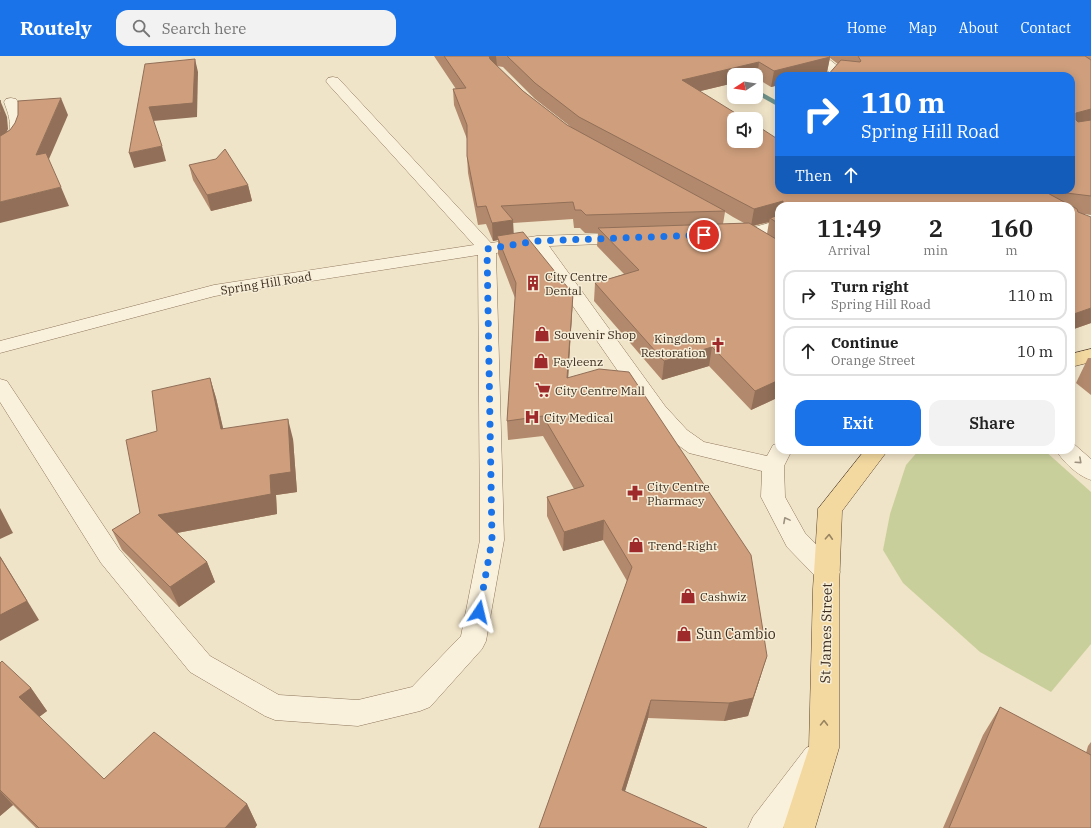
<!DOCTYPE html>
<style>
:root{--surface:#fff;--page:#f2f2f2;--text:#222;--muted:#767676;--line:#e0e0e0;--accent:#1a73e8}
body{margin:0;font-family:"IBM Plex Serif",serif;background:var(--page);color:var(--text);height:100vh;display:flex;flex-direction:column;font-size:15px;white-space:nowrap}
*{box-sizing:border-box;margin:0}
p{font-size:13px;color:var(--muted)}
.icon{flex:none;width:22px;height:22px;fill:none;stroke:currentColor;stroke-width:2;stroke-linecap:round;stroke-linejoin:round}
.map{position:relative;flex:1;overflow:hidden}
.sheet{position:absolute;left:775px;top:146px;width:300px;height:252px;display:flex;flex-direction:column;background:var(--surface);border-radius:12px;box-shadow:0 2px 10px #0003}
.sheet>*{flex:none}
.top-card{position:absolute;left:775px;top:16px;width:300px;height:122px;border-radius:12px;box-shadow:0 2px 10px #0003;background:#1a73e8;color:#fff;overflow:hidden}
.needle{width:26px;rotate:258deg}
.controls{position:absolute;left:727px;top:12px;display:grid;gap:8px}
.controls a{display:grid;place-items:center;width:36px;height:36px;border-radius:8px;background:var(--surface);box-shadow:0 2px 10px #0003;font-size:20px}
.pin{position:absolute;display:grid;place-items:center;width:34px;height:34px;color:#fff;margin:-17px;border:2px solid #fff;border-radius:50%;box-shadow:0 1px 4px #0007}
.me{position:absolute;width:44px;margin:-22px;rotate:10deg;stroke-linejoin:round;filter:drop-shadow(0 0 3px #0008)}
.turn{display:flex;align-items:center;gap:14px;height:84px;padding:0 20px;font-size:18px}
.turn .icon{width:52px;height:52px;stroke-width:2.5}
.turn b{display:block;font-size:28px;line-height:34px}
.then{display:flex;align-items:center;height:38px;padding:0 20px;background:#0003;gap:8px;font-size:15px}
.eta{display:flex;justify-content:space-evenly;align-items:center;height:68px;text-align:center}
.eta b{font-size:24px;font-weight:600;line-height:28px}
.action{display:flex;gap:8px;margin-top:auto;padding:8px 20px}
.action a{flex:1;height:46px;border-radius:12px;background:var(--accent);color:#fff;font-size:16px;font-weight:600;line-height:46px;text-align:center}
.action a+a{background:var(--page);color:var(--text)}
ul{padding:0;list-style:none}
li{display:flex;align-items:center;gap:12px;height:50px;margin:0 8px 6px;padding:0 12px;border:2px solid var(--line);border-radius:12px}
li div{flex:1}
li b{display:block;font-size:15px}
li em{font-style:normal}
header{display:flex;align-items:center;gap:24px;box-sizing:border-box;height:56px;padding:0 20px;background:var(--accent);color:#fff}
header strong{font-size:19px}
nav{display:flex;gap:22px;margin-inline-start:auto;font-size:14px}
.search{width:280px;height:36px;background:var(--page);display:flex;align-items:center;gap:10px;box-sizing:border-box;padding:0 14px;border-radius:12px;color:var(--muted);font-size:15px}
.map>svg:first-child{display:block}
.green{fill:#c9cf9b}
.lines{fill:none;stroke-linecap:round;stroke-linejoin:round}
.stream{fill:#6f938a;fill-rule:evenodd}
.minor-casing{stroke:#8d765c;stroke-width:1}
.major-casing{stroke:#5b4430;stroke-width:1}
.minor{fill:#faf1dc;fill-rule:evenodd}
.major{fill:#f3d9a0;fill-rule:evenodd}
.wall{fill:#b2896c;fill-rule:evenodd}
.shaded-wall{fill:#916f58}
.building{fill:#cf9f7d;stroke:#916f58}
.oneway{stroke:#9c907e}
.oneway2{stroke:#988460}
.route{stroke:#1a73e8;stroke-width:7;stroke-dasharray:0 12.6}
.labels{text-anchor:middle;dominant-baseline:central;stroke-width:3;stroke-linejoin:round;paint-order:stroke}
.poi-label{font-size:12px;fill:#3d2e20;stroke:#f7eed8;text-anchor:start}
.street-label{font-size:12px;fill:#3d2e20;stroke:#f7eed8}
.near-street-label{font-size:14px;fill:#3d2e20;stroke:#f7eed8}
.near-poi-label{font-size:14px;fill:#3d2e20;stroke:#f7eed8;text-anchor:start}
</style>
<header>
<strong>Routely</strong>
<div class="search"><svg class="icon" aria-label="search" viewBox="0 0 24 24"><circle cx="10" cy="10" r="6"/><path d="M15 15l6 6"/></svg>Search here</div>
<nav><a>Home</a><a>Map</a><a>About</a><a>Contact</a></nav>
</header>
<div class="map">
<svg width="1091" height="772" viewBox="0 0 1091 772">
<rect width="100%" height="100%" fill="#f0e4c8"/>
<polygon class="green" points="919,394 1044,394 1091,436 1091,588 1051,636 980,596 903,527 883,494 890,458 906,409"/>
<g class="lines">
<polygon class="stream" points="756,33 779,46 779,51 756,38"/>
<defs>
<g id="minor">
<path d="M811,0H825L839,11L854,17L856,20C836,20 823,17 811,0Z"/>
<polygon points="333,21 338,22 491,187 537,180 628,177 634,178 637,182 634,186 628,187 549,190 665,350 687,374 704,386 767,400 773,389 779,387 779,394 792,394 784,410 785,441 805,477 836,509 840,516 836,523 827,526 818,523 787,491 761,441 762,415 689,397 671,384 649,360 532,191 496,197 504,484 486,585 482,593 430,651 420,655 358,670 275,664 265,660 190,616 101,507 0,346 0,323 7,325 119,493 210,600 279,639 358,644 412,631 461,580 480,484 478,199 215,240 0,297 0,285 214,229 474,189 328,28 326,25 328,22"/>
<path d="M11,42L16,43C30,63 27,93 0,99V88C15,76 10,62 4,46L6,43Z"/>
<path d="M779,164V174C761,180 745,186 726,182L724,178L726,174L748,173Z"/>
<path d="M1071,387L1075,389L1091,403V424C1078,420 1063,406 1056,394H1071Z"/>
<polygon points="816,688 826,692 831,702 826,712 783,772 748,772 753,761 806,692"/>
</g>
<g id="major">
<polygon points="1091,293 1091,306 1071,311 1071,298"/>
<polygon points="865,394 888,394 842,455 839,533 839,692 815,772 783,772 809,692 813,533 818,453"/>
</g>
</defs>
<use href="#minor" class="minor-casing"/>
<use href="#major" class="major-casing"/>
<use href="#minor" class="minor"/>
<use href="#major" class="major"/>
</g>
<g class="wall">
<path d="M434,0H1091V159L1084,158L1091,267L1071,274V150H779V341L751,354L709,310L662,324L594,245L595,227L624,218L597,190L598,177H585L580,172H574L573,163L513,167V177L573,238L572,257L568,322L761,619L748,660L724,665L648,662L625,735L539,772L627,525L603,484L563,495L547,460V441L574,433L543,380L508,384L507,365L515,242L498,198V184L493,185L486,168L478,169L468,117L467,100V83L454,49L453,33H456ZM830,2L838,8L1071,134H779L700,35L734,27V19H756V22L771,31L779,29V20H812L827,16ZM497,10L503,11L535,43L571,71L567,69L523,35ZM725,156L733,161L744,167L723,168ZM769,166L767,178L754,170Z"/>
<polygon points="189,109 248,129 252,145 211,155 193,124"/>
<polygon points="1088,302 1091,302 1091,339 1076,327"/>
<polygon points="210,322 216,342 223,373 293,383 297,436 276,439 277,458 177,477 207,506 215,526 179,551 122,494 112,474 140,457 157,375"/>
<polygon points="0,607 31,632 47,655 39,661 104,723 247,748 257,769 255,772 36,772 13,749 0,760"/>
<polygon points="1000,651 1086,697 1088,690 1091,686 1091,772 943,772 983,679"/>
</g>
<g class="shaded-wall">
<polygon points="488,0 496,0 497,10 492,11"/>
<polygon points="830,1 827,16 812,20 779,20 779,29 771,31 774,15"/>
<polygon points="195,3 198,16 197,61 153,65 149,51"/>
<polygon points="759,6 757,22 756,22 756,19 734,19 734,27 680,40 682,24"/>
<polygon points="61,42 68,59 43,117 36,99"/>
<polygon points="0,44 7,61 8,73 4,82 0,86"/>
<polygon points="1091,53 1091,68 1071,73 1076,57"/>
<polygon points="162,90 166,105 134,112 129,97"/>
<polygon points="248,129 252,145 211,155 207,139"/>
<polygon points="61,131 69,150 0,167 0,146"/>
<polygon points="783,145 782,150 779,150 779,163 770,162 769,166 751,170 754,153"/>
<polygon points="513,164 514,182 497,180 498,184 493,185 492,167"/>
<polygon points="573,238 572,257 567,341 567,322"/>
<polygon points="1091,252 1091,267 1071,274 1071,259"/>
<polygon points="712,291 709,310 662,324 664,305"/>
<polygon points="210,322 216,342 228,393 221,373"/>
<polygon points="779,324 779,341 751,354 755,335"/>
<polygon points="288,363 293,383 297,436 276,439 277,458 166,479 158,459 270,419"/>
<polygon points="0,452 13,477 0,483"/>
<polygon points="604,464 603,484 563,495 564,476"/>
<polygon points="0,500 39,564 0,585"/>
<polygon points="207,506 215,526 179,551 170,531"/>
<polygon points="767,600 748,660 724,665 729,647"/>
<polygon points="31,632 47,655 35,664 19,641"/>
<polygon points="651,644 648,662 620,751 622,734"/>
<polygon points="0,735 13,749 0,760"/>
<polygon points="247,748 257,769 255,772 225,772"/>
</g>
<g class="building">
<polygon points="444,0 489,0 490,3 523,35 567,69 725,155 586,159 581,154 575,154 573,146 501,150 513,164 492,167 486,150 477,151 467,100 467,69 453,33 466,32"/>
<polygon points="507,0 829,0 830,1 774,15 759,6 682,24 745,63 734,63 734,85 756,85 756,69 776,82 779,81 779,134 1071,134 1071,20 827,20 841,4 860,6 861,5 858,0 1085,0 1091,4 1091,53 1076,57 1076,64 1078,66 1091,64 1091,140 1042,134 1077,153 1078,156 1091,161 1091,252 1071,259 1071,150 783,150 783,145 754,153 579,61 535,27"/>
<polygon points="195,3 193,47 149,51 162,90 129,97 145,8"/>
<polygon points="61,42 36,99 46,97 61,131 0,146 0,80 2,79 10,74 15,67 18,59 18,45"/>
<polygon points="0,44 1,56 0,57"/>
<polygon points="225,93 248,129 207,139 189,109 216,103"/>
<polygon points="779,159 779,168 770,162"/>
<polygon points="749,167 776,183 779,184 779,324 755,335 712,291 664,305 595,227 639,214 598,172"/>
<polygon points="523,176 573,238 567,322 599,313 629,316 751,499 767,600 753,642 729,647 651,644 622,734 707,772 539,772 632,511 604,464 564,476 547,441 584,430 543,360 507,365 516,227 497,180"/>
<polygon points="210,322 221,373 288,363 291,416 270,419 271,438 158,459 207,506 170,531 112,474 140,457 126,384 157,375 152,335"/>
<polygon points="0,501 27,545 0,559"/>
<polygon points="2,605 31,632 19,641 104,723 154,676 247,748 225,772 39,772 0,734 0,607"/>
<polygon points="1000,651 1091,699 1091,772 949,772"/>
</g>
<defs><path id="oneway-chevron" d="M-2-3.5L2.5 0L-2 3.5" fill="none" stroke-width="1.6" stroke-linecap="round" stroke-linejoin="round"/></defs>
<g class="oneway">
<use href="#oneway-chevron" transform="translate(1079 405) rotate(42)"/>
<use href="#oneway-chevron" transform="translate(786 464) rotate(-118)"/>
</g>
<g class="oneway2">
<use href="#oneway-chevron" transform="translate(829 481) rotate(-87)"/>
<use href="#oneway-chevron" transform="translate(824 667) rotate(-89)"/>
</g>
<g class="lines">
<polyline class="route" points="479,556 492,484 487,193 537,185 704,179"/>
</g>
<defs>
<symbol id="building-bare" viewBox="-9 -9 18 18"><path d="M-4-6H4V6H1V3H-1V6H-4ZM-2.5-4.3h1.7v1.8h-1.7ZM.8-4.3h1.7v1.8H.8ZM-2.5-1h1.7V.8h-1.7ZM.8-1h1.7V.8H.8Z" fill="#9e2a2b" stroke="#f7eed8" stroke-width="2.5" paint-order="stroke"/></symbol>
<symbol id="shop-bare" viewBox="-9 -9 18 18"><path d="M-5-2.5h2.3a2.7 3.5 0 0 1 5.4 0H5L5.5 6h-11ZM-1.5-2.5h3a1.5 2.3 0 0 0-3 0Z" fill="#9e2a2b" stroke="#f7eed8" stroke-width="2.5" paint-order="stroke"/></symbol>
<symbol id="church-bare" viewBox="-9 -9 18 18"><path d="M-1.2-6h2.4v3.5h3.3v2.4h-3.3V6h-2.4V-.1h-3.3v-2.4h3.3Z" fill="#9e2a2b" stroke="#f7eed8" stroke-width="2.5" paint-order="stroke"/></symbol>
<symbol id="supermarket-bare" viewBox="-9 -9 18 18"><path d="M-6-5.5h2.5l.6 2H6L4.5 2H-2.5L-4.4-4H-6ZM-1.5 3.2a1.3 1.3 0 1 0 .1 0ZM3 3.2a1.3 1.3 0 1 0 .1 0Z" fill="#9e2a2b" stroke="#f7eed8" stroke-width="2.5" paint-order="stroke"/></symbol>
<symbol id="hospital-bare" viewBox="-9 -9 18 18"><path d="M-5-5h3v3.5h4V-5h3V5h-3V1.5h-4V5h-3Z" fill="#9e2a2b" stroke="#f7eed8" stroke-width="2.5" paint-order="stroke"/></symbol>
<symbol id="pharmacy-bare" viewBox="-9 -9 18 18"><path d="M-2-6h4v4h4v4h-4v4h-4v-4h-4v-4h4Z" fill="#9e2a2b" stroke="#f7eed8" stroke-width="2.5" paint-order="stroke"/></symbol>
</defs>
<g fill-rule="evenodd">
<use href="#building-bare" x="522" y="216" width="22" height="22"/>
<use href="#shop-bare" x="531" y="267" width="22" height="22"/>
<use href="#church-bare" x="707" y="278" width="22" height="22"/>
<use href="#shop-bare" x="530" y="294" width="22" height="22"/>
<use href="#supermarket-bare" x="532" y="323" width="22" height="22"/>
<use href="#hospital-bare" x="521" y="350" width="22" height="22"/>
<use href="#pharmacy-bare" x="624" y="426" width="22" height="22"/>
<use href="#shop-bare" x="625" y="478" width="22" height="22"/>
<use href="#shop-bare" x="677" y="529" width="22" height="22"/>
<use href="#shop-bare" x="673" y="567" width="22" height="22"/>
</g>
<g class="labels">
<g class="poi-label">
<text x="545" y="220">City Centre<tspan x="545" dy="14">Dental</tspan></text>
<text x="554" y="278">Souvenir Shop</text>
<text x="706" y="282" text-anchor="end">Kingdom<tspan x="706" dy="14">Restoration</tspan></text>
<text x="553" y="305">Fayleenz</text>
<text x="555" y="334">City Centre Mall</text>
<text x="544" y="361">City Medical</text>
<text x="647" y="430">City Centre<tspan x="647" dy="14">Pharmacy</tspan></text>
<text x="648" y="489">Trend-Right</text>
<text x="700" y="540">Cashwiz</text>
</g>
<g class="street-label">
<text transform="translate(266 227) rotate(-9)">Spring Hill Road</text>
</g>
<g class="near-street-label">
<text transform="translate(826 577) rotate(-89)">St James Street</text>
</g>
<g class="near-poi-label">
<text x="696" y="578">Sun Cambio</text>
</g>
</g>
</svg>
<div class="controls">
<a><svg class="needle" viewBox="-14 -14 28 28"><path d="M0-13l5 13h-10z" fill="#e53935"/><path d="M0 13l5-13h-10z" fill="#767676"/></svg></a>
<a><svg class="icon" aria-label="sound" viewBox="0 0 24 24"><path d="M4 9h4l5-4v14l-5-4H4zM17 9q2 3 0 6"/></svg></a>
</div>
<div class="pin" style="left:704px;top:179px;background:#d93025"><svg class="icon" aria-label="arrive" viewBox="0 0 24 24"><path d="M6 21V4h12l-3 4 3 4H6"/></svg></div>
<svg class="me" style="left:479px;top:556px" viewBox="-20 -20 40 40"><path d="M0-17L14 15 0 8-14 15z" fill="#1a73e8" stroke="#fff" stroke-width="4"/></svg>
<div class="top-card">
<div class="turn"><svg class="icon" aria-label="right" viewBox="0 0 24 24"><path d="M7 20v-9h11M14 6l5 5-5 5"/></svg><div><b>110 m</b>Spring Hill Road</div></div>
<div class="then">Then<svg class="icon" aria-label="ahead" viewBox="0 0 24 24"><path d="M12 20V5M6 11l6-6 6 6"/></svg></div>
</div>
<section class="sheet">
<div class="eta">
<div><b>11:49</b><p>Arrival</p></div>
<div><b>2</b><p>min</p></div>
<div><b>160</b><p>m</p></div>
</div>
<ul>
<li><svg class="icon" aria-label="right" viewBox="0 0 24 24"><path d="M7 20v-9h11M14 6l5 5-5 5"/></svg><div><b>Turn right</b><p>Spring Hill Road</p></div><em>110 m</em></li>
<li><svg class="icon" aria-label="ahead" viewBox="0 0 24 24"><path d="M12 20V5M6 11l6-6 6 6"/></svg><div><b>Continue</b><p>Orange Street</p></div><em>10 m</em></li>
</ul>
<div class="action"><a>Exit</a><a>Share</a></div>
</section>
</div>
